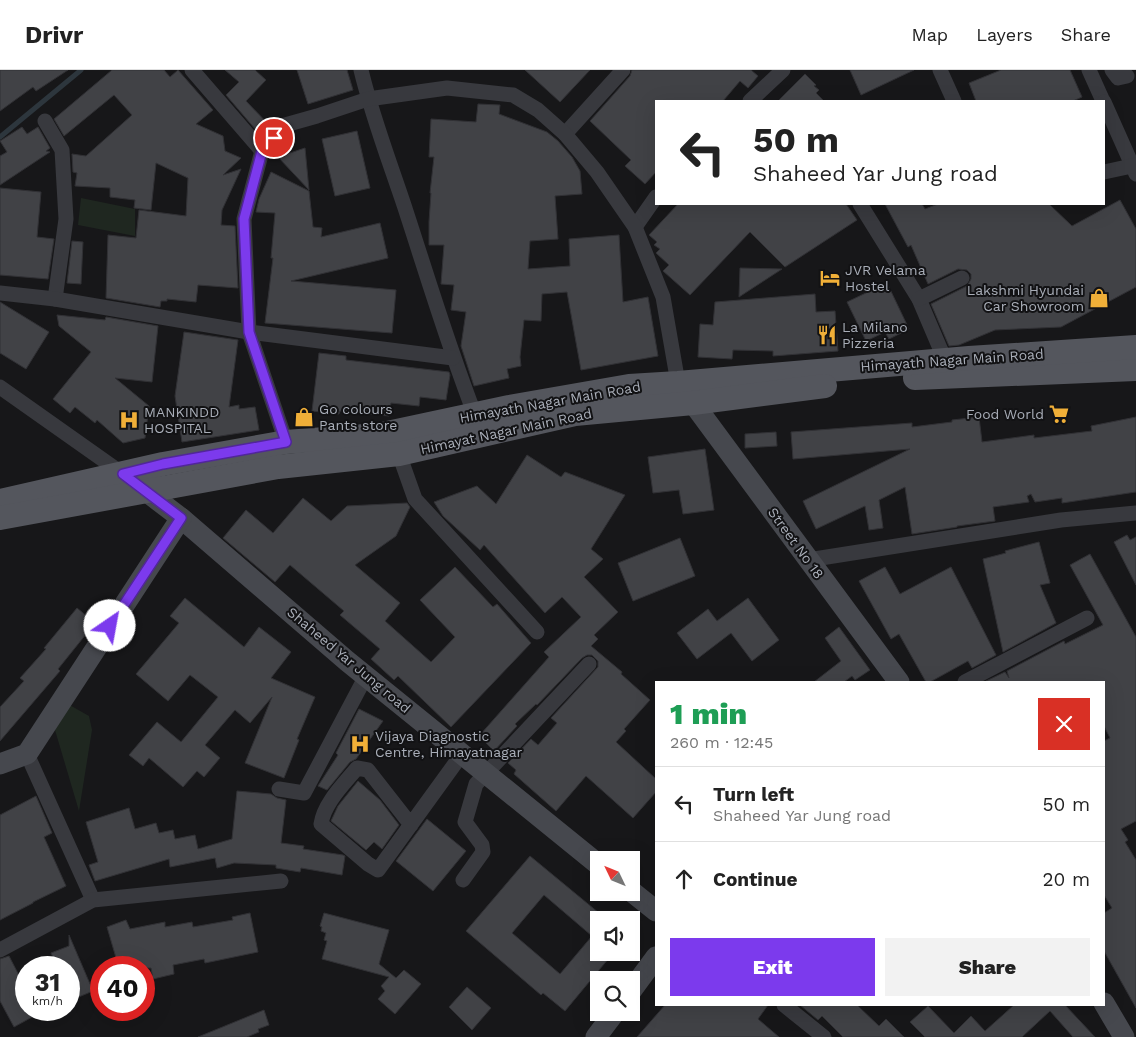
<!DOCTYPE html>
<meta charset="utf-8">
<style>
:root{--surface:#fff;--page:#f2f2f2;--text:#222;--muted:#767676;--line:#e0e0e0;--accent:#7c3aed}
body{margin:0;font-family:"Work Sans",sans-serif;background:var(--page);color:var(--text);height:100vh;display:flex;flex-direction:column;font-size:19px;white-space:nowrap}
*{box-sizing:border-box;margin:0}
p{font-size:16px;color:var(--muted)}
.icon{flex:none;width:28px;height:28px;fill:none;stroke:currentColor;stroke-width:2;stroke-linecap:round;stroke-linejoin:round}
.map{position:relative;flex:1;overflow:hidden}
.sheet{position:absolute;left:655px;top:611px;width:450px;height:325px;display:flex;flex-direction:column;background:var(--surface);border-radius:0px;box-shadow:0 5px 20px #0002}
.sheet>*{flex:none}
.top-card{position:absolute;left:655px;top:30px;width:450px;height:105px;border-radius:0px;box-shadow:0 5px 20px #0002;background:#fff;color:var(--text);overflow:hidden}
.needle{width:32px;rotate:313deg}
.fabs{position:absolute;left:590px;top:781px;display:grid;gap:10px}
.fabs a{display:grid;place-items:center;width:50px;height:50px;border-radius:0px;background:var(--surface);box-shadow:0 5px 20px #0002;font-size:25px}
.speed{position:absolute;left:15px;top:886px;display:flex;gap:10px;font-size:25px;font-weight:700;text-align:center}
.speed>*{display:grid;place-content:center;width:65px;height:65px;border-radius:50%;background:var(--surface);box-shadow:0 5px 20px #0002;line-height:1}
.speed small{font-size:12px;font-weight:400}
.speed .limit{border:8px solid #d22;background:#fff;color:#111}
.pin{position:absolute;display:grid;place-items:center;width:42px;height:42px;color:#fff;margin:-21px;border:2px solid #fff;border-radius:50%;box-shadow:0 1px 5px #0007}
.me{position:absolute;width:55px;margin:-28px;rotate:33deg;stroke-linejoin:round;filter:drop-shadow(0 0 4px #0008)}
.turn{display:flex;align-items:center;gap:18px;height:105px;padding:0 15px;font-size:22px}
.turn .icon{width:65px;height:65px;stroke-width:2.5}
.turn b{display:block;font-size:35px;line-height:42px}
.round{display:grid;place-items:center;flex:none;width:52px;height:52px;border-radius:0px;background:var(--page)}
.head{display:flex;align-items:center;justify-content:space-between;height:85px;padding:0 15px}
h1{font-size:30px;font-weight:800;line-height:38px;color:#1e9e55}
.button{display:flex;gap:10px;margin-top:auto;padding:10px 15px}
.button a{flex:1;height:58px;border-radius:0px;background:var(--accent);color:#fff;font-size:20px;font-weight:800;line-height:58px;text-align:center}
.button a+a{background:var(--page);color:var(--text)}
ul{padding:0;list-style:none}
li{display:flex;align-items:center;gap:15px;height:75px;padding:0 15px;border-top:1px solid var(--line)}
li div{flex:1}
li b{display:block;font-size:19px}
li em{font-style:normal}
header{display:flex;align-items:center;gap:30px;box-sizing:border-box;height:70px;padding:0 25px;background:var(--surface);border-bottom:1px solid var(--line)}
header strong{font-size:24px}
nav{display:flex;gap:28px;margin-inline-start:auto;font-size:18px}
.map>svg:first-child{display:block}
.green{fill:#1f2720}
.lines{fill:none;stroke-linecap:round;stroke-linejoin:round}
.stream{stroke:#2d363d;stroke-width:5}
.building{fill:#414246;stroke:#313135;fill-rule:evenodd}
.street{stroke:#38393e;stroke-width:15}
.secondary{stroke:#46484e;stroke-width:21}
.primary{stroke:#54565d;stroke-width:24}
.route-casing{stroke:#51269a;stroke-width:12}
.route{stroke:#7c3aed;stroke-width:9}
.labels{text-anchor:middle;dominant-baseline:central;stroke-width:4;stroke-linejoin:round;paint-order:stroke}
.poi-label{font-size:14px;fill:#a9aeb8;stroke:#121214;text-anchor:start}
.street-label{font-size:14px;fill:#a9aeb8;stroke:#121214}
</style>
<header>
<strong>Drivr</strong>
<nav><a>Map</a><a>Layers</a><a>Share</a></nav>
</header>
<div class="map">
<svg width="1136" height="967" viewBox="0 0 1136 967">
<rect width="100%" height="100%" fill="#171719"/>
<g class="green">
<polygon points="81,128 135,139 135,166 78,155"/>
<polygon points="66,633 89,646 92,660 79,741 55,660"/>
</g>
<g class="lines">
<polyline class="stream" points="0,67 81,0"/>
</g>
<g class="building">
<polygon points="0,0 68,0 36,21 33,17 0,41"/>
<polygon points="112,0 164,0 170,7 178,0 213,40 196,54 223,66 225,81 241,88 223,105 241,99 222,140 221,155 235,156 238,218 198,215 196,232 167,229 167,231 161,231 160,237 106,228 108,165 136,168 139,140 186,146 188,108 156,93 151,140 134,138 135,130 110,127 110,118 75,116 77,103 73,102 72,84 86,86 132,45 114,25 64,66 54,49"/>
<polygon points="225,0 255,0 266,10 246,31 271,57 262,67 226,25 239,12"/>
<polygon points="297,0 347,0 353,20 308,34"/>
<polygon points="525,0 590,0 560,32"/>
<polygon points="632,0 751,0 758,6 748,18 740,11 723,31 656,31 656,102 645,114 625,96 631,90 590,51 630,6"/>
<polygon points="850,0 914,0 861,25"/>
<polygon points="1001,0 1070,0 1082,27 1073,31 976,31 969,13"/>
<polygon points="805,4 816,15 814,16 819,20 816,23 824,31 778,31"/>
<polygon points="478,34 500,35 499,44 547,62 558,71 572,87 580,101 582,124 555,126 558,169 530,171 528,199 570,196 569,169 619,165 623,232 648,227 658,286 581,300 567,222 542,224 541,251 524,250 520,287 521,296 507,299 509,308 474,316 461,276 466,242 451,240 454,215 441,214 444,175 429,175 429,152 431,123 430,123 434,87 429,87 431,49 476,52"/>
<polygon points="22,57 27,64 38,57 50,78 46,81 50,82 0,115 0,86 7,82 0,71"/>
<polygon points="357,61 370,118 335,126 322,69"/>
<polygon points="305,78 309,120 278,87"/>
<polygon points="271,102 309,121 313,157 322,158 321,167 380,153 388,188 291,211 396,220 392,263 265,253 273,188 271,188 275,143 256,142 259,129"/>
<polygon points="0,118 41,122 37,167 54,169 48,209 0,205"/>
<polygon points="1120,130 1136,159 1136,217 1061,257 995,260 959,275 949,276 931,234 967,216 971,209 971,204 967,200 958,199 928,214 911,175 908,177 885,134 922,134 925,139 938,134 1049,134 1072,156"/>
<polygon points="678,134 846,134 857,150 785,197 750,162 690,225 663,201 669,195 656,183 660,179 654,175 657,172 649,165"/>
<polygon points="72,171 83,172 81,214 67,213"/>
<polygon points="740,198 782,199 739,227"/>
<polygon points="887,213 909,259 889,269 885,262 866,271 847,232"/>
<polygon points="815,224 816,242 835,241 838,281 773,286 773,281 733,280 732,289 698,287 700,254 713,255 715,232"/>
<polygon points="0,232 49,262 26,299 0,283"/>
<polygon points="57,245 105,250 106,247 158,256 152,312 115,308 149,336 145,368 123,373 97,350 95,353 75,337 70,343 53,329 91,282 59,256"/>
<polygon points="184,262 238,270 229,337 239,335 239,339 255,337 259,360 182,372 175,326"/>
<polygon points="319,283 346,286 346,290 449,302 450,305 446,330 420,327 419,336 391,333 389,346 340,341 339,344 312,341"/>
<polygon points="979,347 982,372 1034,365 1034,368 1092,361 1091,356 1136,347 1136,422 1062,433 1062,428 1035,432 1031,424 1027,426 1029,432 993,437 995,451 957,456 957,457 912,464 905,417 879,430 883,458 869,460 865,436 816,459 803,431 910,379 793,389 791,362 912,353 912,357 952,352 952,350"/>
<polygon points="776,362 777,376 745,378 745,364"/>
<polygon points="705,379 714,440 683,444 679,420 653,423 648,387"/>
<polygon points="527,385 561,407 565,402 625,425 591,479 603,489 584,507 618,542 594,565 598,569 591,576 622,602 621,604 650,630 624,659 626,661 616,672 656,709 656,722 633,748 586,706 556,741 514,704 516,700 508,693 531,669 538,675 557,653 551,648 598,597 598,591 592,585 587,585 582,588 537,635 536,634 515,654 517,656 494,681 479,666 549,587 544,582 581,547 562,527 545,543 484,475 480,480 443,446 434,432 477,416 496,434"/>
<polygon points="303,428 331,451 347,436 407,433 410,437 396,466 355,495 400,533 385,551 431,592 455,567 420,530 455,497 493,537 497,534 531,573 451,657 398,606 394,610 371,589 380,579 340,545 344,541 290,495 275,512 223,468 246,440 273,463"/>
<polygon points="1127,465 1130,470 1136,467 1136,515 1114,472"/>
<polygon points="680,468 695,506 633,531 618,493"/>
<polygon points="1039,472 1050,513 1040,515 1056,553 1003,582 983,489 1006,483 1005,481"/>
<polygon points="1090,484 1136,567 1136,751 1121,759 1128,770 1125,772 1136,790 1136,938 1104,881 1104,843 1112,838 1104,825 1104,671 1110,668 1104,656 1104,612 984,612 1005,602 1009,608 1007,601 1064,571 1065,574 1103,555 1070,495"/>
<polygon points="885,497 900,524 951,497 996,585 972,598 968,591 930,612 926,612 899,564 891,569 859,511"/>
<polygon points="185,528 244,577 259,557 291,582 271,608 315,627 297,669 299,670 284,708 245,693 272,627 250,653 235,640 205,675 220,688 204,707 197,701 183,717 149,688 143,696 129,685 157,652 181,672 218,627 190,605 168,631 136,604 179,553 170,546"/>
<polygon points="748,528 779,570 752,591 731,563 697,589 677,563 708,539 717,551"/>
<polygon points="77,538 95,553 58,599 60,601 0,671 0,637 24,611 20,608 46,579 44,578"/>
<polygon points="839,557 870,600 855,610 852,606 844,612 814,612 841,591 825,568"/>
<polygon points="359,639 383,651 356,689 350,692 327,720 318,716 338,685 336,683"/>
<polygon points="358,711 380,730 399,755 382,779 374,772 366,780 331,751 338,736"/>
<polygon points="237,721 271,724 277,728 286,730 281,773 304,776 303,779 343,785 345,786 342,805 301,798 300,802 276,798 276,795 234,793 217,798 215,788 170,797 169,789 95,811 89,795 98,792 86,752 129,738 135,759 156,753 159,763 173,760 175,769 195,765 198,779 232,769"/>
<polygon points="36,726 52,763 44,767 66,816 33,832 33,833 0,850 0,745"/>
<polygon points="427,749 466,781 433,821 396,791"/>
<path d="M530,786L599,843V882H614L565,941L543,923L541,925L466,861ZM544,825L592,866L560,904L512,863Z"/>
<polygon points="250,843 258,882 205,893 204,889 173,895 174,904 153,909 151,898 119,898 107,857 126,850 130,859 165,852 165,857 192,852 193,857 233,850 232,847"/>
<polygon points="324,843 389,860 379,894 396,908 404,900 421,914 395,944 378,929 385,921 381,916 389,907 322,889 327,871 324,870 326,863 321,861 322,857 320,856"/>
<polygon points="69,865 93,921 69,931 69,898 58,898 51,883 69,876"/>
<polygon points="9,886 26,919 26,940 45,940 14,957 0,931 0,889"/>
<polygon points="467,917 491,938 472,960 449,937"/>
<polygon points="665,935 768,935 758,949 779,967 637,967"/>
<polygon points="800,935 857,935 879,956 886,949 904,967 843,967 822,946 818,950"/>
<polygon points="1014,935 1065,935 1095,967 1073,967 1050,941 1022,967 925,967 910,952 928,936 954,963 971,946 985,961"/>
<polygon points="264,940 269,955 258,959 259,962 247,967 198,967"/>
</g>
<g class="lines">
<g class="street">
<polyline points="192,0 262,81"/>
<path d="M361,0C372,46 389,90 404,135C427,205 448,276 475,345"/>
<polyline points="940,0 954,31"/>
<polyline points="1089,0 1103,31"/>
<polyline points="1112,0 1118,8 1127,6"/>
<polyline points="750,31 783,0"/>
<polyline points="1104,32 1136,104"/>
<polyline points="45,51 62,80 66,149 55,229"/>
<polyline points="565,64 623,0"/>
<polyline points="1104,102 1136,95"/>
<polyline points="860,134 919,229 945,290"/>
<polyline points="635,157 656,127"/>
<polyline points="0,223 55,229 249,262 453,288"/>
<polyline points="919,229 962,208"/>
<polyline points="0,317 123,404"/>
<polyline points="286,372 249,262 244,149 262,81 285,55 317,46 368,29 447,18 513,25 538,40 565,64 597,102 635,157 663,227 678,313"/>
<polyline points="399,384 415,429 537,562"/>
<polyline points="808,490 1061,450 1136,443"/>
<polyline points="965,612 1087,548"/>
<polyline points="27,684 93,830"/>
<polyline points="279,719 304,723 366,606"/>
<path d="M411,755L368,700L357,698C344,714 324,733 321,754L368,794L378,800C406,761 434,723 462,684"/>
<polyline points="463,810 483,782 482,775 465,752 476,714 589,594"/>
<polyline points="0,880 93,830 281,811"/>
<polyline points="784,935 824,967"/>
</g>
<g class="secondary">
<polyline points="693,333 899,612"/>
<polyline points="147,422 181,448 347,591 599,795"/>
<polyline points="0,694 27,684 181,448"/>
<polyline points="631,821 656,841"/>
<polyline points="631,921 656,887"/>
<polyline points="1104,933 1124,967"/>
<polyline points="596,967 615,942"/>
</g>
<g class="primary">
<polyline points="915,308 1136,299"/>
<polyline points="0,431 163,394 286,372 378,365 509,337 629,316 678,313 969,288 1136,277"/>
<polyline points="0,448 278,397 399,384 575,344 693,333 825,316"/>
</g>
</g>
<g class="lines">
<defs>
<polyline id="route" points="110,556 181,448 123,404 163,394 286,372 249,262 244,149 262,81 274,68"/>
</defs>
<use href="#route" class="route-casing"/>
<use href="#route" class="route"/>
</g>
<defs>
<symbol id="hotel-bare" viewBox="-9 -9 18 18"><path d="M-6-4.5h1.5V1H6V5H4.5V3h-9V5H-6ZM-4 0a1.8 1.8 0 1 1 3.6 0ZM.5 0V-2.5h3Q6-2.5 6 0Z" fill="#f0af38" stroke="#121214" stroke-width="2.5" paint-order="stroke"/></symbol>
<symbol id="shop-bare" viewBox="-9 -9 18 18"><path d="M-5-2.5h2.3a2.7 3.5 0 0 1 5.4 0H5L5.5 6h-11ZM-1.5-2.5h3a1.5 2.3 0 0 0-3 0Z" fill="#f0af38" stroke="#121214" stroke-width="2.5" paint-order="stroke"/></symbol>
<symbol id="restaurant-bare" viewBox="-9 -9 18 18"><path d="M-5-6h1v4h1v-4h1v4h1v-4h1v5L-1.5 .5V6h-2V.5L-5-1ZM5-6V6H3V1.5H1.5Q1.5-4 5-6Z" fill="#f0af38" stroke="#121214" stroke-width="2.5" paint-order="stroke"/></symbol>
<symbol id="supermarket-bare" viewBox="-9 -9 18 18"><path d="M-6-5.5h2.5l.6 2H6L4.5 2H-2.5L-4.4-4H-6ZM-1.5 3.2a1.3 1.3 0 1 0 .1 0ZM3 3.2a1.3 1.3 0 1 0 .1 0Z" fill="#f0af38" stroke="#121214" stroke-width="2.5" paint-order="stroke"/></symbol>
<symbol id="hospital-bare" viewBox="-9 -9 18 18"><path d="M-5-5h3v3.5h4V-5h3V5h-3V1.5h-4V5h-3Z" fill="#f0af38" stroke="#121214" stroke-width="2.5" paint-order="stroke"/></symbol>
</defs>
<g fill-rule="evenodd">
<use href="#hotel-bare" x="816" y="194" width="28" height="28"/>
<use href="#shop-bare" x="1085" y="214" width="28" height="28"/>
<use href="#restaurant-bare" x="813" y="251" width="28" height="28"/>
<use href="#supermarket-bare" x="1045" y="330" width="28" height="28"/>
<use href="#shop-bare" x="290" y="333" width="28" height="28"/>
<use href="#hospital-bare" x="115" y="336" width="28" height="28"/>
<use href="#hospital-bare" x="346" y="660" width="28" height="28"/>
</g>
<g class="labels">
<g class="poi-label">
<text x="845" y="200">JVR Velama<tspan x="845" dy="16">Hostel</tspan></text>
<text x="1084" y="220" text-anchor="end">Lakshmi Hyundai<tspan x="1084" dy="16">Car Showroom</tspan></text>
<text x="842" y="257">La Milano<tspan x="842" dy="16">Pizzeria</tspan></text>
<text x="319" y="339">Go colours<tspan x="319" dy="16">Pants store</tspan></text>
<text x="144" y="342">MANKINDD<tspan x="144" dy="16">HOSPITAL</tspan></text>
<text x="1044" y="344" text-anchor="end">Food World</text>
<text x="375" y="666">Vijaya Diagnostic<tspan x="375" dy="16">Centre, Himayatnagar</tspan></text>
</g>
<g class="street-label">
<text transform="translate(952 290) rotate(-4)">Himayath Nagar Main Road</text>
<text transform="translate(550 332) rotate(-10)">Himayath Nagar Main Road</text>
<text transform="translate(506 361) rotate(-12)">Himayat Nagar Main Road</text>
<text transform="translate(796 473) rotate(54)">Street No 18</text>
<text transform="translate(349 590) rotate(40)">Shaheed Yar Jung road</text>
</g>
</g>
</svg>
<div class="fabs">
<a><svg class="needle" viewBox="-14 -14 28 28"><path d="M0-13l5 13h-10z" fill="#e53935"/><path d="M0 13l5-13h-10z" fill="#767676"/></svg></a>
<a><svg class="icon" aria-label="sound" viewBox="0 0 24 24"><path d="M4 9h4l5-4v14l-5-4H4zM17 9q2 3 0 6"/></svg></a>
<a><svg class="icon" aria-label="search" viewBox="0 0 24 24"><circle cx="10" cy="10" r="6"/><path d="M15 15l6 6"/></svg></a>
</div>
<div class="speed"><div>31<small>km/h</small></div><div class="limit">40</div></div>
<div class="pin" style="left:274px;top:68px;background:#d93025"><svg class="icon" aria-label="arrive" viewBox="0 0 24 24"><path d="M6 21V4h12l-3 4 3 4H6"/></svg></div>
<svg class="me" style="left:110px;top:556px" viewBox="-20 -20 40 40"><circle r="19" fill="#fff"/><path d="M0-13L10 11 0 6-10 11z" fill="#7c3aed"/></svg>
<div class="top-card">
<div class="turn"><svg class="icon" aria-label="left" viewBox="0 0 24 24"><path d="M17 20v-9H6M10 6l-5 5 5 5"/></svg><div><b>50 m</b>Shaheed Yar Jung road</div></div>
</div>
<section class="sheet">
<div class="head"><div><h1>1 min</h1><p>260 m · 12:45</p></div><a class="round" style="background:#d93025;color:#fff"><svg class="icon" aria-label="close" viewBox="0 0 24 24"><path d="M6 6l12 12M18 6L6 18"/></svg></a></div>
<ul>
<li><svg class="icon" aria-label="left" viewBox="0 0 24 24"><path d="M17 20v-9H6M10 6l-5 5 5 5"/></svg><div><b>Turn left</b><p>Shaheed Yar Jung road</p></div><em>50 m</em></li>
<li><svg class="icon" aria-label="ahead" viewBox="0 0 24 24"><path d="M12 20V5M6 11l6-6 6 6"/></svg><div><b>Continue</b></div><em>20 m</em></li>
</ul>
<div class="button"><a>Exit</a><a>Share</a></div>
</section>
</div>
